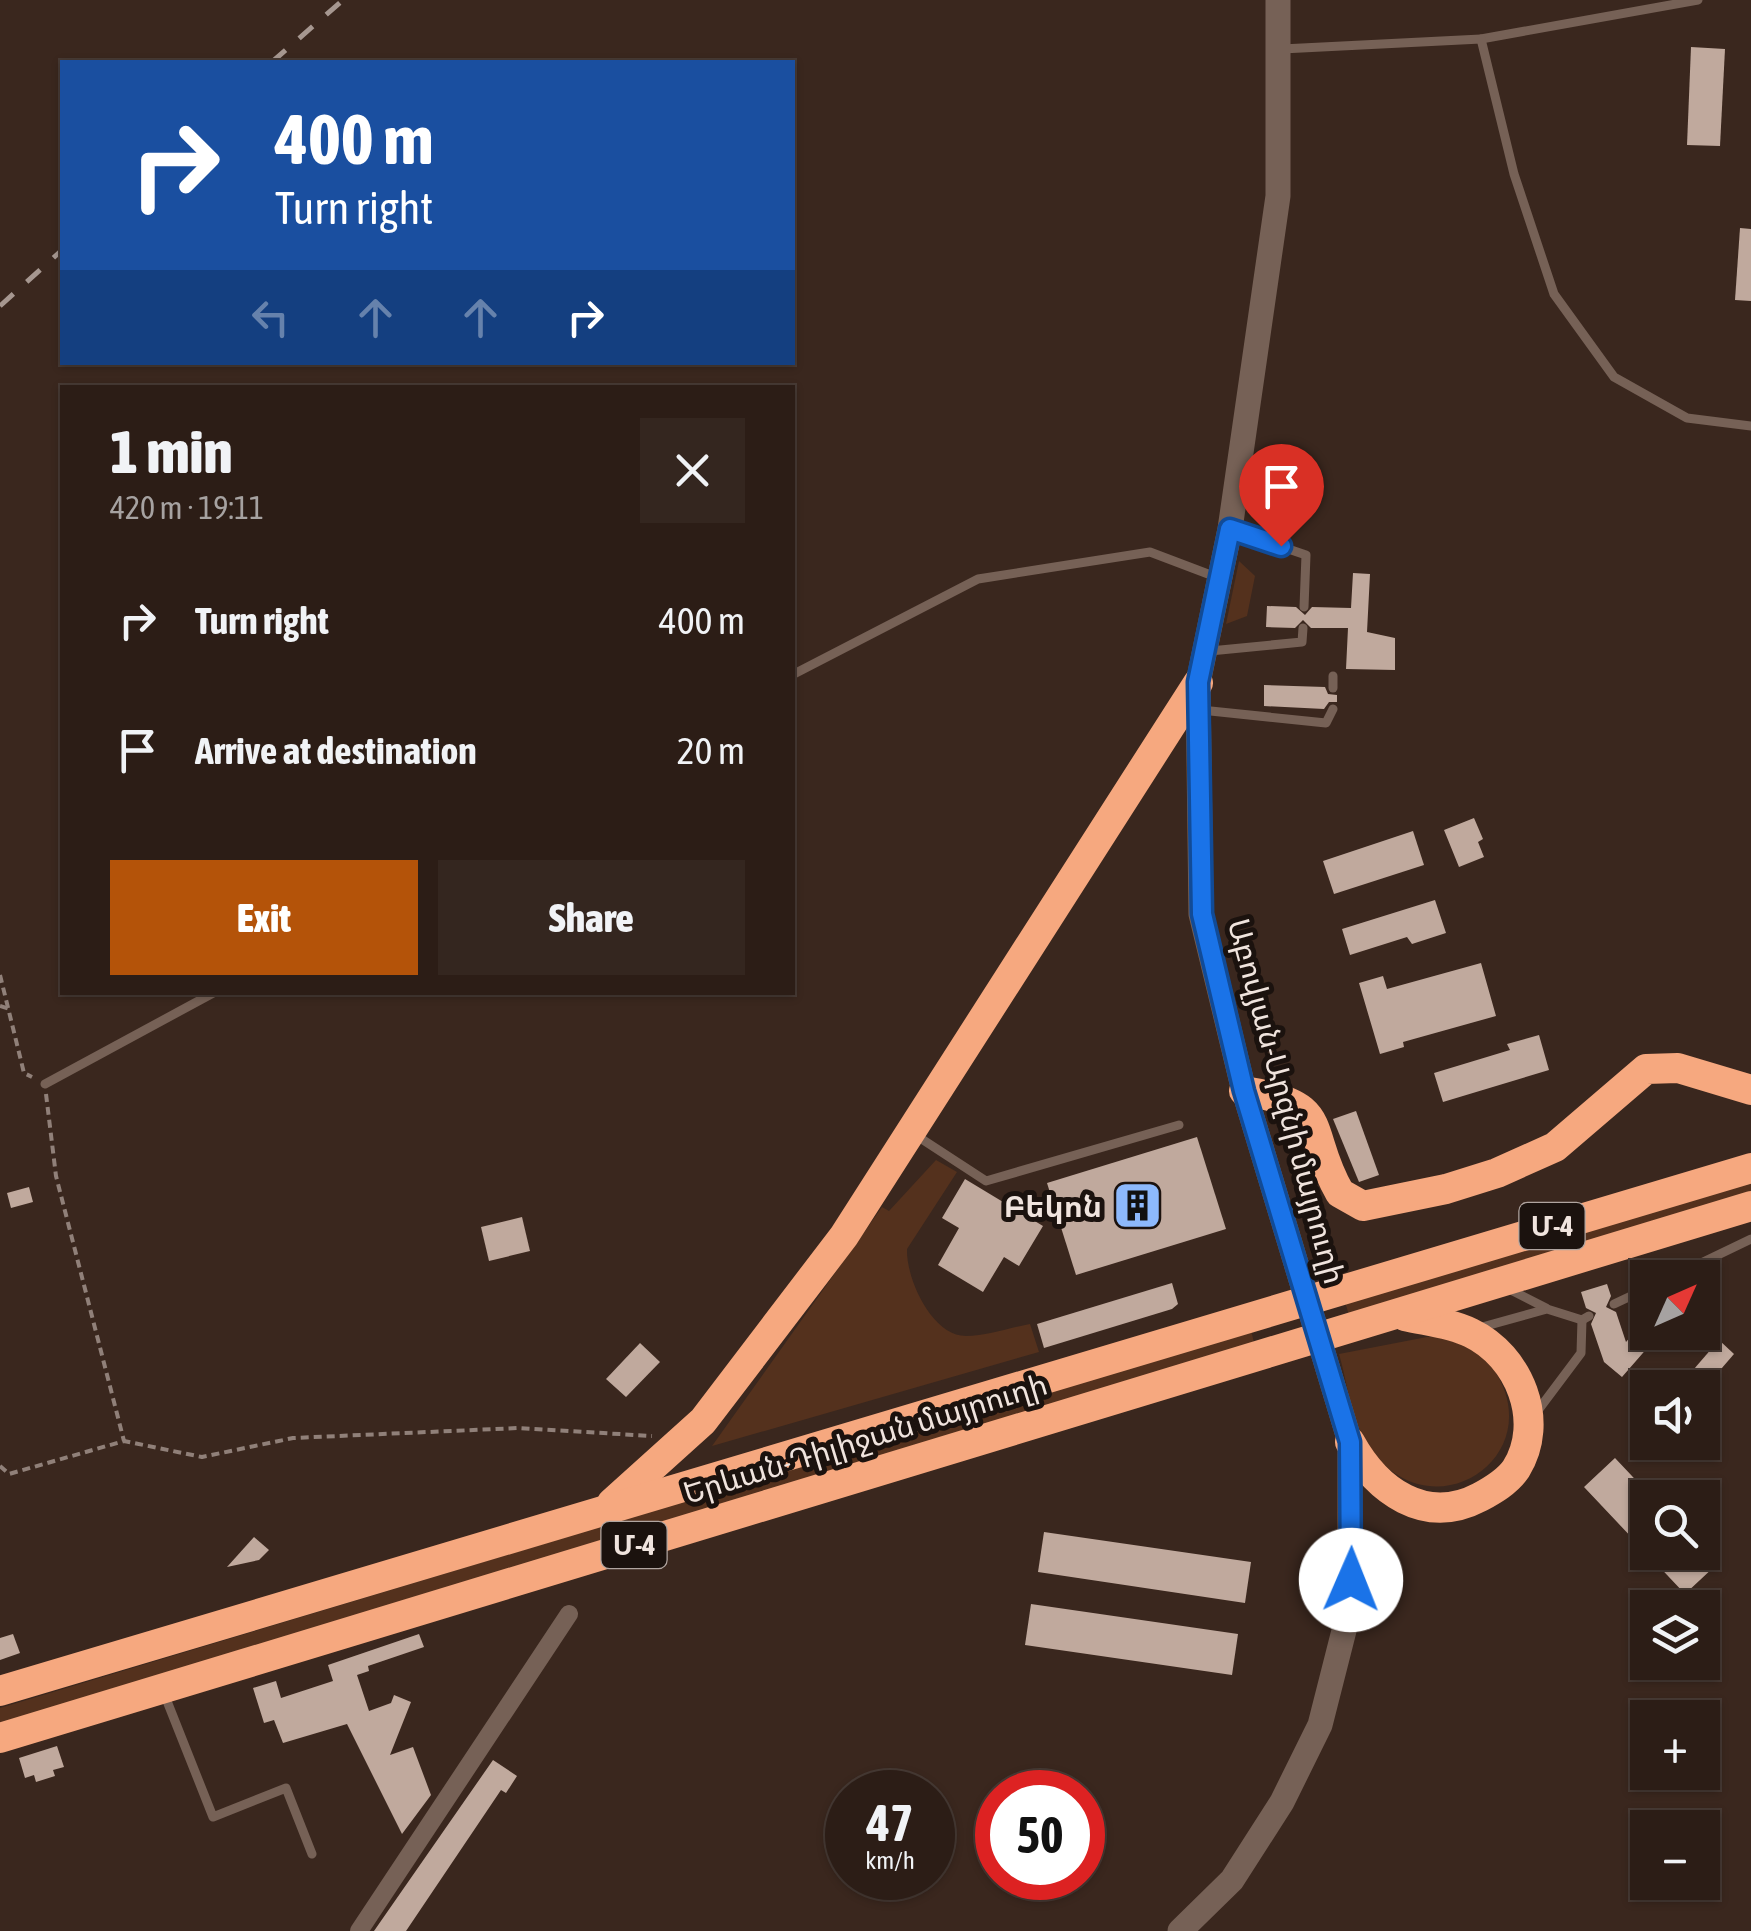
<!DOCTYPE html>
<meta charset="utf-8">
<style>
:root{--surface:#2c1d16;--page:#34261f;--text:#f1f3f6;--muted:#a6a2a1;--line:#483b35;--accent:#b45309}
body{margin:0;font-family:"Asap Condensed","Noto Sans Armenian",sans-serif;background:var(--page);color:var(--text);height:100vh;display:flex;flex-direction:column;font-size:38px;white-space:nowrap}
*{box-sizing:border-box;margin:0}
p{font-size:32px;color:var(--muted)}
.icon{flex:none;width:55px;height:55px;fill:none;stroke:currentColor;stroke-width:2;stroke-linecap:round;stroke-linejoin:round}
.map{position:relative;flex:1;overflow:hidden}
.panel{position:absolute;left:60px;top:385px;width:735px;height:610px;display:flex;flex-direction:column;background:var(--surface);border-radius:0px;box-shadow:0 2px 8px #0004,0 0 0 2px var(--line)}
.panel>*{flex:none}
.banner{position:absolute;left:60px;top:60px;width:735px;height:305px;border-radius:0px;box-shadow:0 2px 8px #0004,0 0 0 2px var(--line);background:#1a4fa0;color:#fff;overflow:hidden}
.needle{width:65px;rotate:45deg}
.buttons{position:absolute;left:1630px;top:1260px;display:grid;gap:20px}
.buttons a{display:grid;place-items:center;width:90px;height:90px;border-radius:0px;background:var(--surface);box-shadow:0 2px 8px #0004,0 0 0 2px var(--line);font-size:50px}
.speed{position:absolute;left:825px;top:1770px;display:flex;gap:20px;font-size:50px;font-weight:700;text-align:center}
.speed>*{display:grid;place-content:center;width:130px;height:130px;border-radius:50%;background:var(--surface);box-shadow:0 2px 8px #0004,0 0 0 2px var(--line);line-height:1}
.speed small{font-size:25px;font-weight:400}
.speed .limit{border:15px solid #d22;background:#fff;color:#111}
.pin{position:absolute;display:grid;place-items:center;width:85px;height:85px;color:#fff;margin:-102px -42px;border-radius:50% 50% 50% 0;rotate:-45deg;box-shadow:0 0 10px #0007}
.pin .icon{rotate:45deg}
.me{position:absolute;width:110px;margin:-55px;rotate:1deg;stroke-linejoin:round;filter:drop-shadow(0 0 8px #0008)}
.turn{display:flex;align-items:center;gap:35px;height:210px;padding:0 50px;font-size:45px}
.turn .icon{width:130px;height:130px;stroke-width:2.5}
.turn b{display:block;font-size:70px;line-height:85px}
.lanes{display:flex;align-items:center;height:95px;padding:0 50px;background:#0003;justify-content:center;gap:50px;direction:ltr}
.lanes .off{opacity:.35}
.round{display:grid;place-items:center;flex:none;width:105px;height:105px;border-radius:0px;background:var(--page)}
.overview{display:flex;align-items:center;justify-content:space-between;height:170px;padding:0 50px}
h1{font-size:60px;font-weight:800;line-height:75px}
.action{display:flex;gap:20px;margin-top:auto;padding:20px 50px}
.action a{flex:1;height:115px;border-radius:0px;background:var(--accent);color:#fff;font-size:40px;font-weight:800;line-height:115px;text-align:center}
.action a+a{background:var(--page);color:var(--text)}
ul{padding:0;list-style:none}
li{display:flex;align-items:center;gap:30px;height:130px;padding:0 50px}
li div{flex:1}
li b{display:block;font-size:38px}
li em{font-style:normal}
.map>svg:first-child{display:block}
.green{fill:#54311d}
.building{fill:#c0a99d}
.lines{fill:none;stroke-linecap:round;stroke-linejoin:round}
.path{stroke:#908079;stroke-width:4;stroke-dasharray:8 5;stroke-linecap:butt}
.lane{stroke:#766156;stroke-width:9}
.street{stroke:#766156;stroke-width:18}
.secondary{stroke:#766156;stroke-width:25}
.highway{stroke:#f6a87f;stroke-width:30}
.rail{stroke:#a69790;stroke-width:5;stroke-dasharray:18 18;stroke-linecap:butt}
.route-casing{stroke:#114b97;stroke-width:25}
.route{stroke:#1a73e8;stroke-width:18}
.labels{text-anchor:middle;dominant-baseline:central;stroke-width:10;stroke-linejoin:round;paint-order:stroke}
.shield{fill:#1b120e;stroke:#b0a5a0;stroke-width:2.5}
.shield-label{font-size:28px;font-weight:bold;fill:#f0e4de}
.street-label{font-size:30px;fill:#f0e4de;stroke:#1b120e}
.poi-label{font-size:30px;font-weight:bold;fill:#f0e4de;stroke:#1b120e;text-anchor:end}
</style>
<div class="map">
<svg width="1751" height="1931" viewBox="0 0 1751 1931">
<rect width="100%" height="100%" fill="#3a271e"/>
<g class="green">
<polygon points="1239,561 1255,576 1247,616 1226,624"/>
<path d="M936,1160L957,1172L907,1249C906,1279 932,1336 966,1336C987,1336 1009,1328 1030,1324L1039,1352L712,1446L882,1207L889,1211Z"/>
<polygon points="1751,1181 1751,1196 1349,1315 1345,1302"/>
<polygon points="1251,1330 1254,1343 0,1724 0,1708"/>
<path d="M1427,1337C1452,1337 1478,1346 1493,1368C1554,1458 1426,1540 1366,1442C1351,1418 1347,1381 1339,1354Z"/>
</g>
<g class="building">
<polygon points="1691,47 1725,49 1720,146 1687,145"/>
<polygon points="1740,228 1751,229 1751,301 1735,300"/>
<polygon points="1353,573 1370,574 1367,632 1395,638 1395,670 1346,669 1348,628 1311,628 1303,620 1295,628 1266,627 1267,606 1296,607 1305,615 1312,607 1351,608"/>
<polygon points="1264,685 1325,687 1328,694 1337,695 1337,702 1329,702 1324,709 1264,706"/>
<polygon points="1474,818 1483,839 1478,842 1484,857 1459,867 1444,830"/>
<polygon points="1413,831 1424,865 1334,894 1323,861"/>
<polygon points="1435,900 1446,933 1412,944 1407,937 1350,955 1342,929"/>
<polygon points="1481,963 1496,1016 1403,1042 1404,1047 1380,1054 1359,983 1383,976 1387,989"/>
<polygon points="1539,1035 1549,1070 1443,1102 1434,1073 1510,1050 1507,1044"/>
<polygon points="1356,1111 1379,1175 1359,1182 1333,1119"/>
<polygon points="1197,1137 1226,1229 1076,1275 1047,1183"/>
<polygon points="965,1179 1043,1226 1019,1266 1004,1257 983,1292 938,1265 959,1228 942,1218"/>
<polygon points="29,1187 33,1202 11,1208 7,1193"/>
<polygon points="522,1217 530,1251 489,1261 481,1227"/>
<polygon points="1172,1283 1178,1304 1172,1309 1044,1348 1037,1324"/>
<polygon points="1607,1284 1611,1296 1606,1307 1616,1312 1626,1342 1641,1324 1656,1338 1622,1377 1604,1362 1591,1324 1596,1313 1586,1308 1581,1292"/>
<polygon points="1719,1340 1734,1354 1709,1383 1694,1369"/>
<polygon points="640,1343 660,1362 626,1397 606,1379"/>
<polygon points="1615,1458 1648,1493 1648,1552 1703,1552 1715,1566 1685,1594 1584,1487"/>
<polygon points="1044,1532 1251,1562 1245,1603 1038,1572"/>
<polygon points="254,1537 269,1550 259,1560 227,1567"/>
<polygon points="1031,1604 1238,1634 1232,1675 1025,1645"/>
<polygon points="13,1634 20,1653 0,1660 0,1638"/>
<polygon points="419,1634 424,1647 368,1666 369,1671 357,1675 369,1711 391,1703 394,1695 411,1702 390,1755 413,1747 431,1795 402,1834 347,1724 283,1743 274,1720 264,1723 253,1688 276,1681 281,1698 333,1681 328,1665"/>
<polygon points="57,1746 64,1767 53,1770 55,1776 36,1782 34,1775 25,1778 19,1758"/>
<polygon points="493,1760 517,1776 506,1793 501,1790 406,1931 374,1931"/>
</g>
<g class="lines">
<g class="path">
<polyline points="0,975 24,1073 32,1077"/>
<polyline points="0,1006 10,1009"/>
<polyline points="46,1094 56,1176 124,1441"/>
<polyline points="0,1466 9,1474 124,1441 202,1457 293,1438 518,1428 652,1436"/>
</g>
<g class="lane">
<polyline points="1481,39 1698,0"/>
<polyline points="1282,49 1481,39 1514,174 1554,294 1614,377 1687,418 1751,426"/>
<polyline points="1233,530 1306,555 1304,607"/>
<polyline points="1210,651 1302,642 1303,628"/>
<polyline points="792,675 978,579 1150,552 1216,577"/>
<polyline points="1333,676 1333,688"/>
<polyline points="1201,710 1326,723 1333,709"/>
<polyline points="45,1084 215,992"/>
<polyline points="914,1134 986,1181 1179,1125"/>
<polyline points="1670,1278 1751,1239"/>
<polyline points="1507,1288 1546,1308"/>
<polyline points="1614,1304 1648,1288"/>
<polyline points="1475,1329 1547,1309 1582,1320 1589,1316"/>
<polyline points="1536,1413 1581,1353 1582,1320"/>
<polyline points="163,1691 213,1817 286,1788 312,1854"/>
</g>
<polyline class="street" points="359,1931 569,1614"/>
<polyline class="secondary" points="1180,1931 1232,1880 1282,1802 1320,1725 1350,1607 1350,1442 1244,1091 1201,914 1198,683 1230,529 1278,196 1278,0"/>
<g class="highway">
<path d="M1244,1091C1335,1105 1303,1129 1340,1193L1363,1206L1446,1189L1497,1173L1555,1147L1646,1069L1678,1068L1751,1090"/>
<path d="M1350,1442C1377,1491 1425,1526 1480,1497C1493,1490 1507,1482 1516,1469C1546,1421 1519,1356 1471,1333C1451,1323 1427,1321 1405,1316"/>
<polyline points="612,1503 703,1421 844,1236 1198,683"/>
<polyline points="0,1691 1751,1168"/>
<polyline points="0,1738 1751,1206"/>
</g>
<g class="rail">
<polyline points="272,62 343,0"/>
<polyline points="0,306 62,250"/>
</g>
</g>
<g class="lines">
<defs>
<polyline id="route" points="1281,546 1230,529 1198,682 1202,914 1244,1091 1350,1442 1351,1580"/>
</defs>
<use href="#route" class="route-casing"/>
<use href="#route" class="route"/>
</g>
<defs>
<symbol id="building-square" viewBox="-11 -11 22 22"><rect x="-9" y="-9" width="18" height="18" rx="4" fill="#8db9fc" stroke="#1b120e"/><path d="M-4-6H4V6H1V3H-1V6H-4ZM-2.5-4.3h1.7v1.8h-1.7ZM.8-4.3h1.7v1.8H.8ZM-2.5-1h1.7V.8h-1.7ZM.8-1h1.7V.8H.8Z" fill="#111"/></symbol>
</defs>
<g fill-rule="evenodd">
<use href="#building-square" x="1110" y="1178" width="55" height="55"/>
</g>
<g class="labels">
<g class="shield">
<rect x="1519.5" y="1203" width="65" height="46" rx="8"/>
<rect x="601.5" y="1522" width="65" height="46" rx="8"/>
</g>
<g class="shield-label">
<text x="1552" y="1226">Մ-4</text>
<text x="634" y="1545">Մ-4</text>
</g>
<g class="street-label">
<text transform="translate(1287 1101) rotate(75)">Աբովյան-Արզնի մայրուղի</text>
<text transform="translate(865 1438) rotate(-17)">Երևան-Դիլիջան մայրուղի</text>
</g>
<g class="poi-label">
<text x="1102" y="1206">Բեկոն</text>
</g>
</g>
</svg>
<div class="buttons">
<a><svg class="needle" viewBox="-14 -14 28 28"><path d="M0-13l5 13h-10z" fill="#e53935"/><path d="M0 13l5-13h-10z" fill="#a6a2a1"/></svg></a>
<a><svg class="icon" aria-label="sound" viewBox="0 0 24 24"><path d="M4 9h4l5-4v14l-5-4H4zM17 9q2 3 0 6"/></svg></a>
<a><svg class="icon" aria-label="search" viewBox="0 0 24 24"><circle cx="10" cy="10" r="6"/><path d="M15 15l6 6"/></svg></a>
<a><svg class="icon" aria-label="layers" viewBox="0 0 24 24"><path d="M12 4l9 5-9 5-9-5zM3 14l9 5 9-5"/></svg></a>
<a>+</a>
<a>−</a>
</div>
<div class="speed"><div>47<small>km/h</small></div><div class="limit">50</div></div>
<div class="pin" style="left:1281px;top:546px;background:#d93025"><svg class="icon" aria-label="arrive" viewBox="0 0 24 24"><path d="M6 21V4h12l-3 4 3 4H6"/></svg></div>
<svg class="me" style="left:1351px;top:1580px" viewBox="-20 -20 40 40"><circle r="19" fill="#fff"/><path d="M0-13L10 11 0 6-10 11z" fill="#1a73e8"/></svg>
<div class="banner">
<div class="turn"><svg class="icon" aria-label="right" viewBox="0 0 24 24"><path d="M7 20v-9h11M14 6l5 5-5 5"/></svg><div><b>400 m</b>Turn right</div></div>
<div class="lanes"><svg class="icon off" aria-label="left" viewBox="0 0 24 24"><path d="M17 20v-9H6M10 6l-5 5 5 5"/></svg><svg class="icon off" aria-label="ahead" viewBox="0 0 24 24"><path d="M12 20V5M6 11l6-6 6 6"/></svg><svg class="icon off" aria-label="ahead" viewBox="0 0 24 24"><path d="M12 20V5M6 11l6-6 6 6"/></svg><svg class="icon" aria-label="right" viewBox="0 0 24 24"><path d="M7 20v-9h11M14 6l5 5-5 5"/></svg></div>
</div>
<section class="panel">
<div class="overview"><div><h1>1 min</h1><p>420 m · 19:11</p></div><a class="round"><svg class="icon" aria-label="close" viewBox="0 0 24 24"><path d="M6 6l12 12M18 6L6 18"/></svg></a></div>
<ul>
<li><svg class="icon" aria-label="right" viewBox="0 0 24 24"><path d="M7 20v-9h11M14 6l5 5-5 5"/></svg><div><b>Turn right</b></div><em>400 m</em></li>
<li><svg class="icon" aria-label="arrive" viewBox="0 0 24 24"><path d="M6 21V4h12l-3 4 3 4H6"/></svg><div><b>Arrive at destination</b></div><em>20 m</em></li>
</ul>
<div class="action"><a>Exit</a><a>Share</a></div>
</section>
</div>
